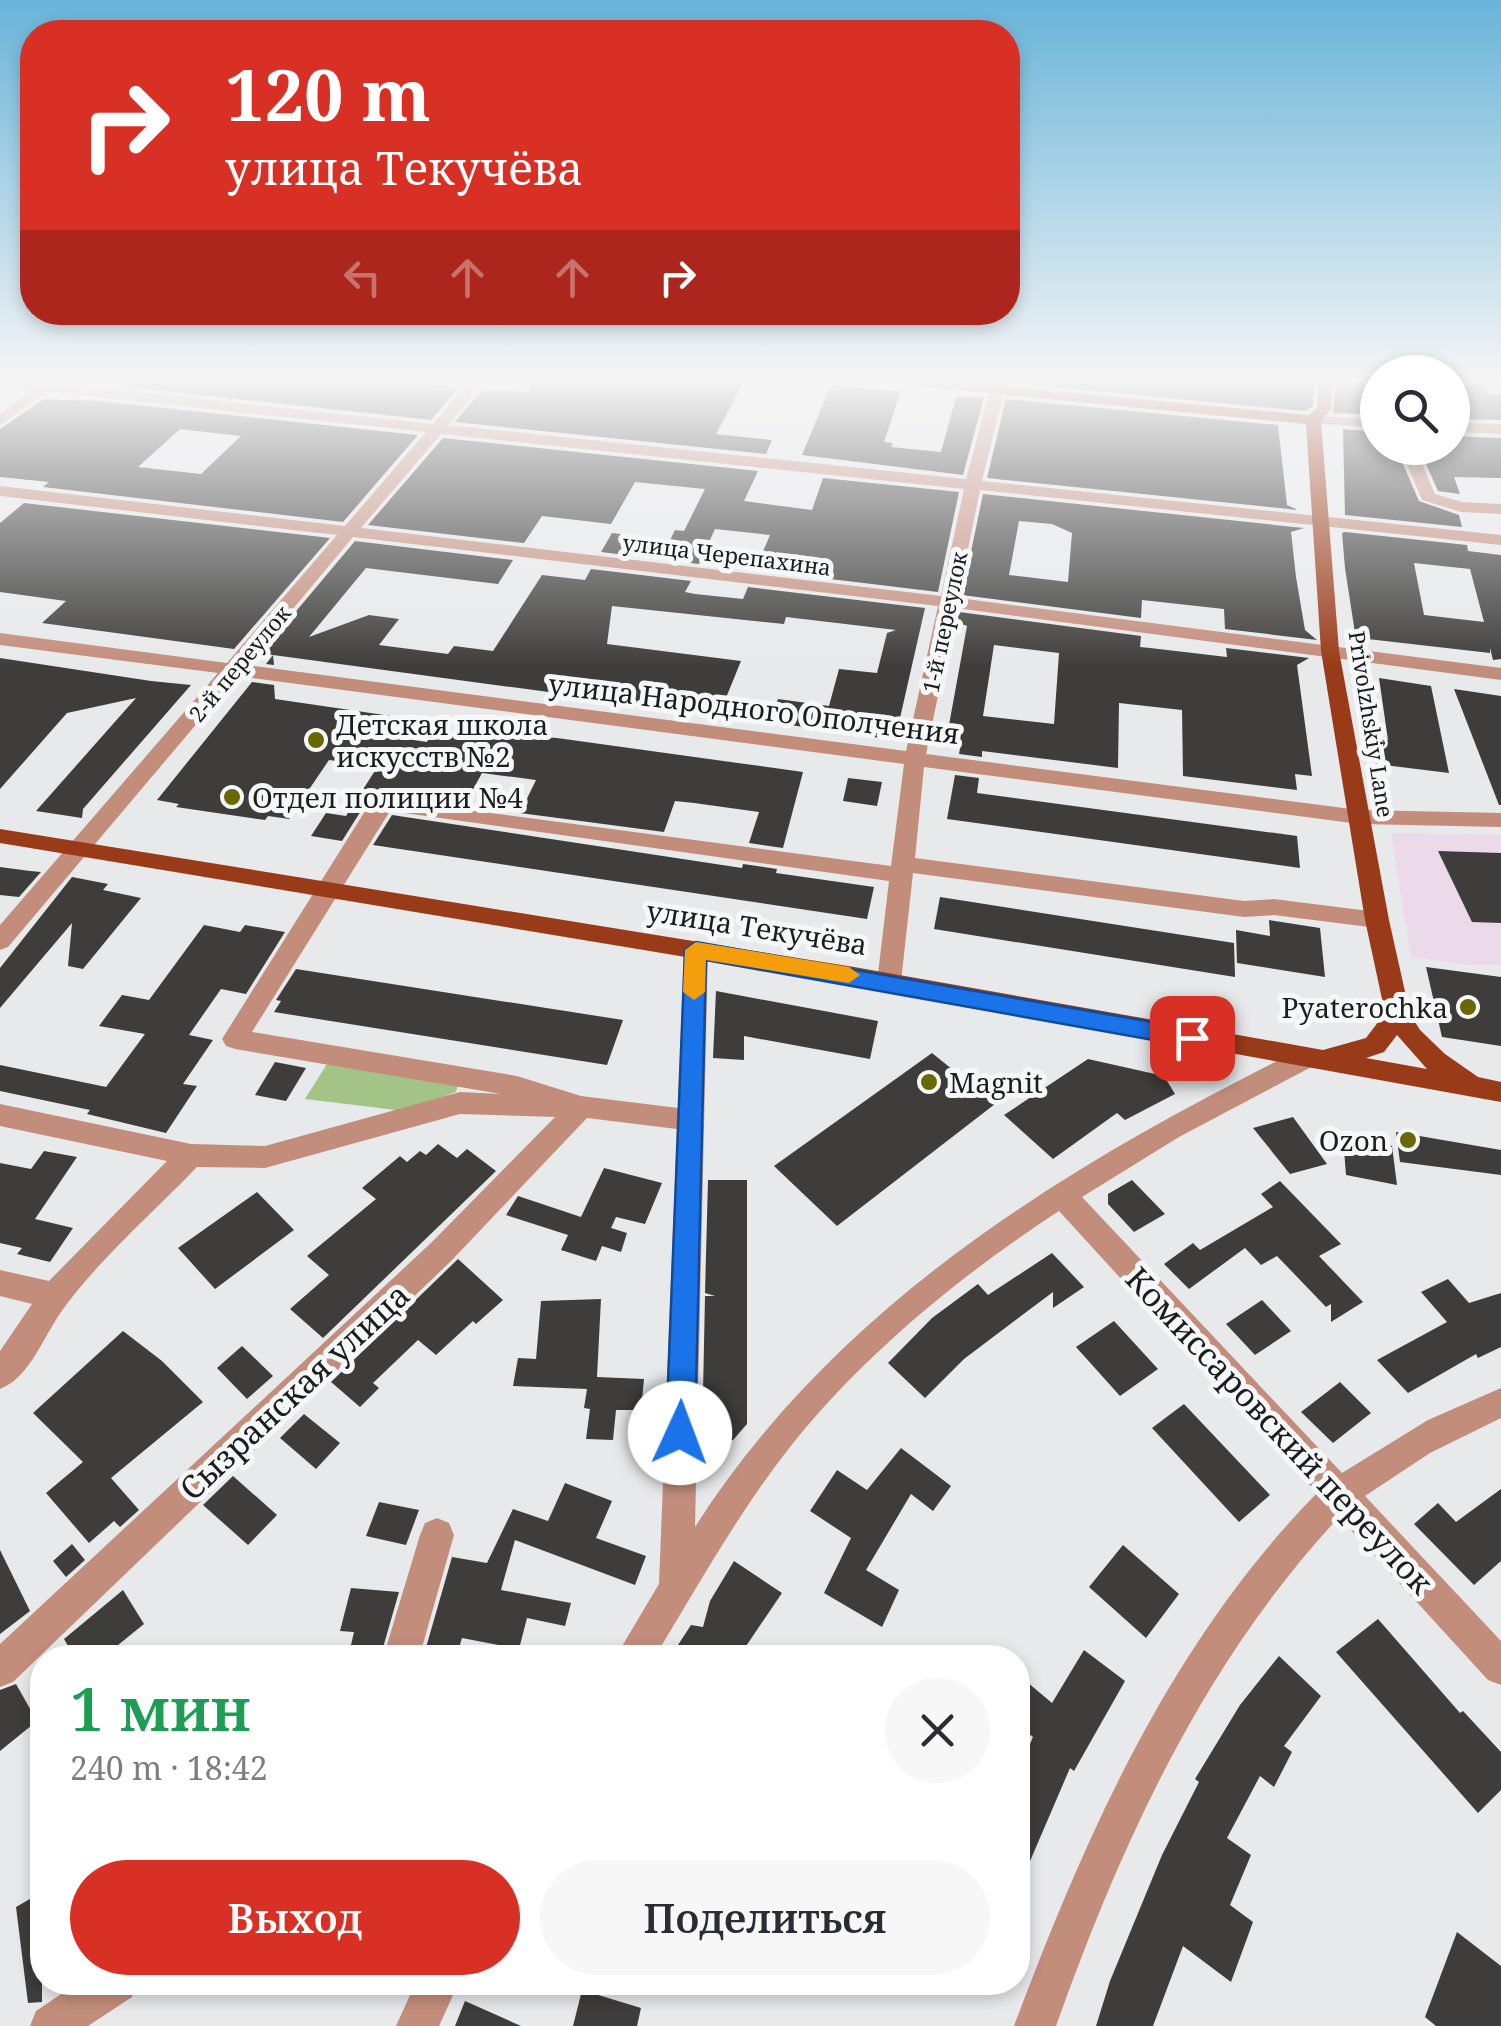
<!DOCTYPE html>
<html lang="ru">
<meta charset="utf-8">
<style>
:root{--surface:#fff;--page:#f7f7f7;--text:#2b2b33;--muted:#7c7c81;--accent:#d93025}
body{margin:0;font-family:"Noto Serif",serif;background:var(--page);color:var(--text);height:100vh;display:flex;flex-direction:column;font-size:38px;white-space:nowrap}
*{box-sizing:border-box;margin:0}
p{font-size:32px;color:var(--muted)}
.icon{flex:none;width:55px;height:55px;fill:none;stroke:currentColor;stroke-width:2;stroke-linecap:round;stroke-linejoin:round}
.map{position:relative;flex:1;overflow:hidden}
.details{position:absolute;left:30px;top:1645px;width:1000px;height:350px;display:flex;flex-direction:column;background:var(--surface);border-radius:40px;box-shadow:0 5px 15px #0003}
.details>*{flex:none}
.top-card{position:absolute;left:20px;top:20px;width:1000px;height:305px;border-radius:40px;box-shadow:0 5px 15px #0003;background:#d93025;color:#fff;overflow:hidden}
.tools{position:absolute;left:1360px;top:355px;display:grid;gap:20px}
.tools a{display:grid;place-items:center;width:110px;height:110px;border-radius:50%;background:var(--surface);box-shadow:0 5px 15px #0003;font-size:50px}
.pin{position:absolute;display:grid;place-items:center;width:85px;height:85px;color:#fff;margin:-42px;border-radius:20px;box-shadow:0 5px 15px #0006}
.me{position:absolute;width:110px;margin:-55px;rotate:2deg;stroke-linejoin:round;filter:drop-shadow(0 0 8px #0008)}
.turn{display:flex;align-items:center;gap:35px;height:210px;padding:0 40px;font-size:45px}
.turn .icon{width:130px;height:130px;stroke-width:2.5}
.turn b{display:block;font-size:70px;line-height:85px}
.lanes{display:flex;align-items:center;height:95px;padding:0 40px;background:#0003;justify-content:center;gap:50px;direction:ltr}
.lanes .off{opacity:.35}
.round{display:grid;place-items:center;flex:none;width:105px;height:105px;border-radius:52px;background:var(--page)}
.headline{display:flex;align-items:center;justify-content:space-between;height:170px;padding:0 40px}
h1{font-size:60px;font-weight:600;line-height:75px;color:#1e9e55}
.primary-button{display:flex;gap:20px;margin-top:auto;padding:20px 40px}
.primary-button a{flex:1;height:115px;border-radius:60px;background:var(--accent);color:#fff;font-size:40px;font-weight:600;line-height:115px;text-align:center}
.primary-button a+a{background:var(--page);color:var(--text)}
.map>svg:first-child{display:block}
.industrial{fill:#ecd9e9}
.green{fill:#a3c486}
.building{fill:#3e3d3c;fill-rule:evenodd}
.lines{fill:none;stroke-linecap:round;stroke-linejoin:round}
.minor{fill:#c38d7c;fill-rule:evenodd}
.major{fill:#993b19;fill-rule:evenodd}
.route{fill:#1a73e8;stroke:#114b97;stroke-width:2.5}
.slow{fill:#f59e0b}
.poi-dot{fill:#6a6802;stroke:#f6f7f8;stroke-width:4}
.labels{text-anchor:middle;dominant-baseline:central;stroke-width:10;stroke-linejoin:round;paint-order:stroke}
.far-street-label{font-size:22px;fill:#1c1d1d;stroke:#f6f7f8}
.street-label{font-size:28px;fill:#1c1d1d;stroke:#f6f7f8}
.poi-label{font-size:28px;fill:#1c1d1d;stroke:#f6f7f8;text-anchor:start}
.near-street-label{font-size:32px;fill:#1c1d1d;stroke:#f6f7f8}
</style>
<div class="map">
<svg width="1501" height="2026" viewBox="0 0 1501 2026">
<rect width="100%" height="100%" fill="#e8e9eb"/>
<polygon class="industrial" points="1391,833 1501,835 1501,965 1468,965 1411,957"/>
<polygon class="green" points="327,1064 458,1084 456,1092 404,1111 305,1099"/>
<g class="building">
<polygon points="123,383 418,383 459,387 431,420 118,386"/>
<polygon points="530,383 743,383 716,434 772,440 766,454 455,422 482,390 530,392"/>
<polygon points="1040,383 1314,383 1313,406 1305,411 1040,386"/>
<polygon points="1336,383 1378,383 1378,415 1333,413"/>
<polygon points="1452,383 1484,383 1489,394 1501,395 1501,420 1452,419"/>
<polygon points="831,385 901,391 884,442 893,443 891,447 941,452 956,397 984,397 963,475 802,455"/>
<path d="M44,399L99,401L418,435L343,522L43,487L49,482L0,477V429ZM180,429L241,436L201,474L138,467Z"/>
<polygon points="1006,399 1278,425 1287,505 1298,510 987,478"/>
<polygon points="1343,429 1378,432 1378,448 1396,448 1419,501 1459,515 1462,527 1345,515"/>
<polygon points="1452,436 1501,438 1501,478 1454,477 1460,494 1438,491 1419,448 1452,448"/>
<polygon points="443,438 758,471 744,501 812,510 823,478 959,492 938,592 755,570 770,535 715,529 699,564 601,552 612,533 670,540 675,530 684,531 705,489 635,482 611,524 542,516 524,543 368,525"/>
<path d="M983,494L1304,528L1291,532L1296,577L1305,630L1317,640L1225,629L1224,609L1142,600L1141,618L962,595ZM1019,521L1052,524L1072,533L1068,582L1009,575Z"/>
<polygon points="24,503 330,538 234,649 42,623 66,601 0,592 0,523"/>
<path d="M1345,532L1467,545L1468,551L1501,555V659L1493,660L1490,648V653L1359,638L1358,631L1355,633L1345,568L1342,533ZM1414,563L1470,569L1484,622L1424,615Z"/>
<polygon points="355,541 513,560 498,584 366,568 309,637 369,615 399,619 379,645 448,654 454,646 493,651 542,575 585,580 591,569 691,581 685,592 695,594 743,599 748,587 925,608 895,740 769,722 778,699 829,706 839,669 877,673 887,633 896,630 786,617 784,624 612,606 607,644 741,661 719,715 273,655 274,665 266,664 273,655 261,653"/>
<path d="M959,612L1141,636L1140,647L1150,648L1227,657L1226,648L1309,658L1297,665L1312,776L1295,774L1297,790L1183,776L1182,710L1119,703L1118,768L982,751V757L959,754L960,748L945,747L967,626L957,622ZM994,645L1059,653L1054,724L983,716Z"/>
<polygon points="0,658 151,681 191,685 83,809 82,818 36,811 136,698 67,713 0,789"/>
<polygon points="1379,678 1431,686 1449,773 1376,764 1371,738 1388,740"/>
<polygon points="252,682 274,685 275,699 391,716 379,735 427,742 431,734 452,737 460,725 484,728 482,733 557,738 803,772 783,848 749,843 759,812 694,803 675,801 664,832 520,813 536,780 482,773 464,806 378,794 364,806 342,841 311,836 326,813 346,816 378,766 329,760 289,819 268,816 265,820 176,807 179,804 157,800"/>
<polygon points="1454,689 1501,696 1501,805 1499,805"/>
<polygon points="955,775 979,778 977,793 1297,836 1300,868 947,819"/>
<polygon points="848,778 882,782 877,806 843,801"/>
<polygon points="392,815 742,868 743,864 777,869 776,873 874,887 867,919 373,845"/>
<polygon points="1438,851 1501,853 1501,923 1472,922"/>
<polygon points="0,867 30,871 41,872 19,897 0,895"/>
<polygon points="72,877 108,884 103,890 141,898 83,969 68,966 72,923 0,1008 0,968"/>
<polygon points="940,897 1234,943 1235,977 934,929"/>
<polygon points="1269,920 1320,928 1325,977 1237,963 1236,930 1270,936"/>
<polygon points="204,925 240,932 245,925 285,932 246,994 221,989 189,1035 213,1040 183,1084 197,1086 166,1133 87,1114 90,1110 0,1091 0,1065 106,1087 145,1034 99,1026 122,995 149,1000"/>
<polygon points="1426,967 1501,977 1501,1046 1442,1037"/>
<polygon points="296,969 623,1020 607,1065 274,1012 281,1001 276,1000"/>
<polygon points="716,991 878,1021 870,1059 744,1036 744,1060 713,1058"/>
<polygon points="932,1053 995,1104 837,1226 774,1166"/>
<polygon points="1088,1059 1164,1076 1175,1094 1125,1120 1117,1113 1053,1159 1004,1115"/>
<polygon points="275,1062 306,1068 286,1101 255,1095"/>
<polygon points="1293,1117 1327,1164 1290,1174 1253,1128"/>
<polygon points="1396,1132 1501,1150 1501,1175 1400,1162"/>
<polygon points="1343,1137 1392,1146 1397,1185 1346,1175"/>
<polygon points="438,1144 457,1158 467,1149 496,1171 323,1338 290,1309 329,1275 307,1256 376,1199 362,1188 400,1156 407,1162 420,1151 426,1155"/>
<polygon points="44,1151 77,1157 35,1219 73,1228 50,1262 17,1254 22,1248 0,1243 0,1163 31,1169"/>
<polygon points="604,1168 662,1183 645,1224 616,1217 611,1228 627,1233 621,1252 602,1246 596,1261 561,1250 568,1235 506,1215 518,1196 581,1217"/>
<polygon points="708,1180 747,1180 747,1424 733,1440 702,1441 705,1296 715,1296 705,1293"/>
<polygon points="1132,1180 1165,1214 1134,1232 1108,1204 1108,1194"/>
<polygon points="1280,1181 1341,1244 1319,1256 1363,1302 1331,1322 1331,1304 1326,1307 1277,1256 1261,1265 1245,1248 1189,1289 1164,1264 1193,1243 1200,1250 1273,1207 1261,1194"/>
<polygon points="257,1192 294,1230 215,1289 178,1248"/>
<polygon points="1052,1253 1084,1287 1053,1308 1053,1292 964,1359 925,1398 888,1363 932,1318 978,1284 988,1295"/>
<polygon points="458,1259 503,1300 476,1324 473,1321 436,1355 418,1340 373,1383 379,1388 360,1407 331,1382"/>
<polygon points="1448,1279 1469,1303 1501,1293 1501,1347 1478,1358 1476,1354 1408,1393 1377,1360 1447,1322 1421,1292"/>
<polygon points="601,1299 597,1377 644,1379 641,1410 616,1410 613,1440 586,1439 590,1409 584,1408 587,1389 513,1386 518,1358 536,1359 541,1301"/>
<polygon points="1262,1300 1291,1331 1255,1355 1226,1324"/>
<polygon points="1114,1321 1158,1369 1120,1396 1076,1347"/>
<polygon points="123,1331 162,1361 203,1402 111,1478 139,1510 120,1527 114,1521 89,1543 46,1493 83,1462 33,1413"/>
<polygon points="242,1346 273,1376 247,1399 217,1368"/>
<polygon points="1340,1382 1371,1413 1333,1443 1301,1412"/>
<polygon points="1184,1404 1270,1495 1239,1522 1152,1428"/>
<polygon points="304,1414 340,1443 316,1469 280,1438"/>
<polygon points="901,1448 951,1486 933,1511 911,1494 866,1570 899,1590 882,1627 824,1593 851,1538 810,1511 837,1470 867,1490"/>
<polygon points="233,1476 277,1515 248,1545 203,1505"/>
<polygon points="565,1483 612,1501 596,1538 646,1556 635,1585 515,1540 501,1590 571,1603 565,1626 527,1618 519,1649 462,1638 456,1658 423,1658 452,1557 487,1563 513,1509 548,1521"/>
<polygon points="1501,1489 1501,1561 1474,1585 1414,1524 1438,1503 1456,1522"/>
<polygon points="379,1502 419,1510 406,1545 366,1536"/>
<polygon points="72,1544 85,1560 66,1577 53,1561"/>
<polygon points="1123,1545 1179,1594 1146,1638 1089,1587"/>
<polygon points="0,1550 30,1611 0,1634"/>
<polygon points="734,1561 782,1593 738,1658 695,1658 678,1645 691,1625 703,1627 710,1601"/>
<polygon points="351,1588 399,1592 380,1658 348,1658 354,1632 340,1631"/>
<polygon points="123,1590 144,1624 102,1658 75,1658 64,1639"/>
<polygon points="1378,1619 1460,1713 1463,1711 1501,1752 1501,1790 1478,1813 1336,1652"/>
<polygon points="1084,1650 1125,1681 1074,1771 1070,1768 1018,1889 1018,1772 1033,1737 1018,1725 1018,1699 1027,1682 1052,1703"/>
<polygon points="1279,1656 1321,1696 1284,1746 1292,1752 1274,1787 1260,1776 1227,1838 1251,1855 1230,1905 1253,1922 1231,1982 1183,1946 1153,2026 1096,2026 1110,1981 1162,1855 1199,1782 1195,1779 1240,1705"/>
<polygon points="16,1684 37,1721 0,1751 0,1690"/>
<polygon points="42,1892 42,2002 28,2003 16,1907"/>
<polygon points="1457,1932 1501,1966 1501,2026 1436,2026 1425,2017"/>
<polygon points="582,1990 641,2008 637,2026 573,2026"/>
<polygon points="465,2001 521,2026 455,2026"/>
</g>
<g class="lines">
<g class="minor">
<path d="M0,383H54L433,424L468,383H483L448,425L966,479L992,383H1006L982,481L1501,535V545L980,490L958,598L1501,668V680L956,608L926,754L1359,810L1501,813V827L1359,824L924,767L915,858L1244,901L1274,899L1377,912L1385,914L1389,920L1385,926L1377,928L1274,915L1244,917L913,873L901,982L898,988H880L877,982L889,881L390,811L252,1032L517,1076L581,1096L678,1108L684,950L688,944H704L708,950L695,1527C838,1303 1065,1167 1297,1051H1315L1319,1058L1315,1065L1179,1137L1082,1197L1342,1473L1428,1420L1501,1388V1418L1430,1453L1365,1496L1501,1641V1685L1488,1680L1339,1517C1204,1662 1122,1841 1056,2026H1014C1086,1834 1171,1642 1317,1493L1059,1211C961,1275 863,1355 790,1447C738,1513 698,1586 654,1658H615L659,1584L677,1129L587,1118L452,1260L13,1682L0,1687V1644L432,1242L555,1117L460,1114L265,1168L197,1167C154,1212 85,1272 54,1323C40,1346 26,1379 0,1389V1351L32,1304L0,1296V1270L49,1281L167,1161L0,1126V1104L191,1144L265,1146L460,1092L501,1094L235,1049L226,1046L222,1039L367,808L377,798L891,866L904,764L237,676L8,947L0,950V925L218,673L0,645V633L227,663L337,535L0,496V486L345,526L426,432L47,392L0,425V414L31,391L0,387ZM441,434L964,489L941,596L361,528ZM353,537L938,606L906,751L246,665Z"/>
<polygon points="1313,416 1378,419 1378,428 1308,423 1308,417"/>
<polygon points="1452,423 1501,424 1501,434 1452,432"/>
<polygon points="1400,448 1415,448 1435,494 1462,502 1501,504 1501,514 1461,512 1422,500"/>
<polygon points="437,1518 449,1523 454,1535 419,1658 383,1658 420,1535 425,1523"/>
<polygon points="79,1982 138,1982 132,1997 88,2026 30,2026 36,2011"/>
<polygon points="416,1982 459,1982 439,2026 396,2026"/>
</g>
<path class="major" d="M917,383H968L1309,415L1317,408L1318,383H1332L1331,409L1321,421L1339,651L1389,920L1410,1014L1420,1030L1445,1054L1478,1077L1501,1082V1102L854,985L0,843V829L854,967L1323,1050L1366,1038L1385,1013L1365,920L1321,651L1306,424L924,387ZM1397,1035L1427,1069L1366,1058L1384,1052Z"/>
</g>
<linearGradient id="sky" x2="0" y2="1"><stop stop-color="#68b4d8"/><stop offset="0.57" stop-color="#f5f5f6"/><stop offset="1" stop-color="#f5f5f6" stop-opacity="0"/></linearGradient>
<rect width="1501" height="667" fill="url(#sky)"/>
<polygon class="route" points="696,942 1192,1029 1204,1038 1192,1047 706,960 695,1433 691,1443 680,1447 670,1443 666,1433 685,950"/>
<polygon class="slow" points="696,942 849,967 860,975 849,983 706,960 705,992 694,1000 683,992 685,950"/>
<g class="poi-dot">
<circle cx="316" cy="740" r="10"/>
<circle cx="232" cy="797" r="10"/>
<circle cx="1468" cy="1007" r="10"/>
<circle cx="929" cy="1082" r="10"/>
<circle cx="1408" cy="1140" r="10"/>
</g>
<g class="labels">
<g class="far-street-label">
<text transform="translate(727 554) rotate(7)">улица Черепахина</text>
<text transform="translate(944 622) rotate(-78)">1-й переулок</text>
<text transform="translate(239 663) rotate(-50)">2-й переулок</text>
<text transform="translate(1372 724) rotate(81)">Privolzhskiy Lane</text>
</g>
<g class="street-label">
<text transform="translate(754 708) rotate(7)">улица Народного Ополчения</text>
<text transform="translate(757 927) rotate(9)">улица Текучёва</text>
</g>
<g class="poi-label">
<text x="336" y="724">Детская школа<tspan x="336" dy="32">искусств №2</tspan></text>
<text x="252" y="797">Отдел полиции №4</text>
<text x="1448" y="1007" text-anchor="end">Pyaterochka</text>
<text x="949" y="1082">Magnit</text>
<text x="1388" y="1140" text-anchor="end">Ozon</text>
</g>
<g class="near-street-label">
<text transform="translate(294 1391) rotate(-43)">Сызранская улица</text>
<text transform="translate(1280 1430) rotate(47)">Комиссаровский переулок</text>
</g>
</g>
</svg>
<div class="tools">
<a><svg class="icon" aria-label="search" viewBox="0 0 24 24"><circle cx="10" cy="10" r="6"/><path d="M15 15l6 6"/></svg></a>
</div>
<div class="pin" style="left:1192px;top:1038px;background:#d93025"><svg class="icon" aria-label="arrive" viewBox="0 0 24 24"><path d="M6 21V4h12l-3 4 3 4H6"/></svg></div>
<svg class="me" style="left:680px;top:1433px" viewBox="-20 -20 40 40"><circle r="19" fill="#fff"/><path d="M0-13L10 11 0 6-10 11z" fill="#1a73e8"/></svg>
<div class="top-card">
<div class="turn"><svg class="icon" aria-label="right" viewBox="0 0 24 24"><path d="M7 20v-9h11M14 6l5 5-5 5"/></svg><div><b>120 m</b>улица Текучёва</div></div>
<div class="lanes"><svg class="icon off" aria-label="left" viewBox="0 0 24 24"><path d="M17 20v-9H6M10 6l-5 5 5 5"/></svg><svg class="icon off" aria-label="ahead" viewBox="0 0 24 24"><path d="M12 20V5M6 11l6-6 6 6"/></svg><svg class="icon off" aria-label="ahead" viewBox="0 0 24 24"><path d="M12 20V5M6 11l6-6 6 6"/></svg><svg class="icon" aria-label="right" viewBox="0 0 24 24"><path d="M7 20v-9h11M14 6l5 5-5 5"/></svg></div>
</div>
<section class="details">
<div class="headline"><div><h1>1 мин</h1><p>240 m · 18:42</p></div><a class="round"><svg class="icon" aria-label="close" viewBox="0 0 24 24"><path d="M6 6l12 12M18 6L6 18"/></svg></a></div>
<div class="primary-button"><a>Выход</a><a>Поделиться</a></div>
</section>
</div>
